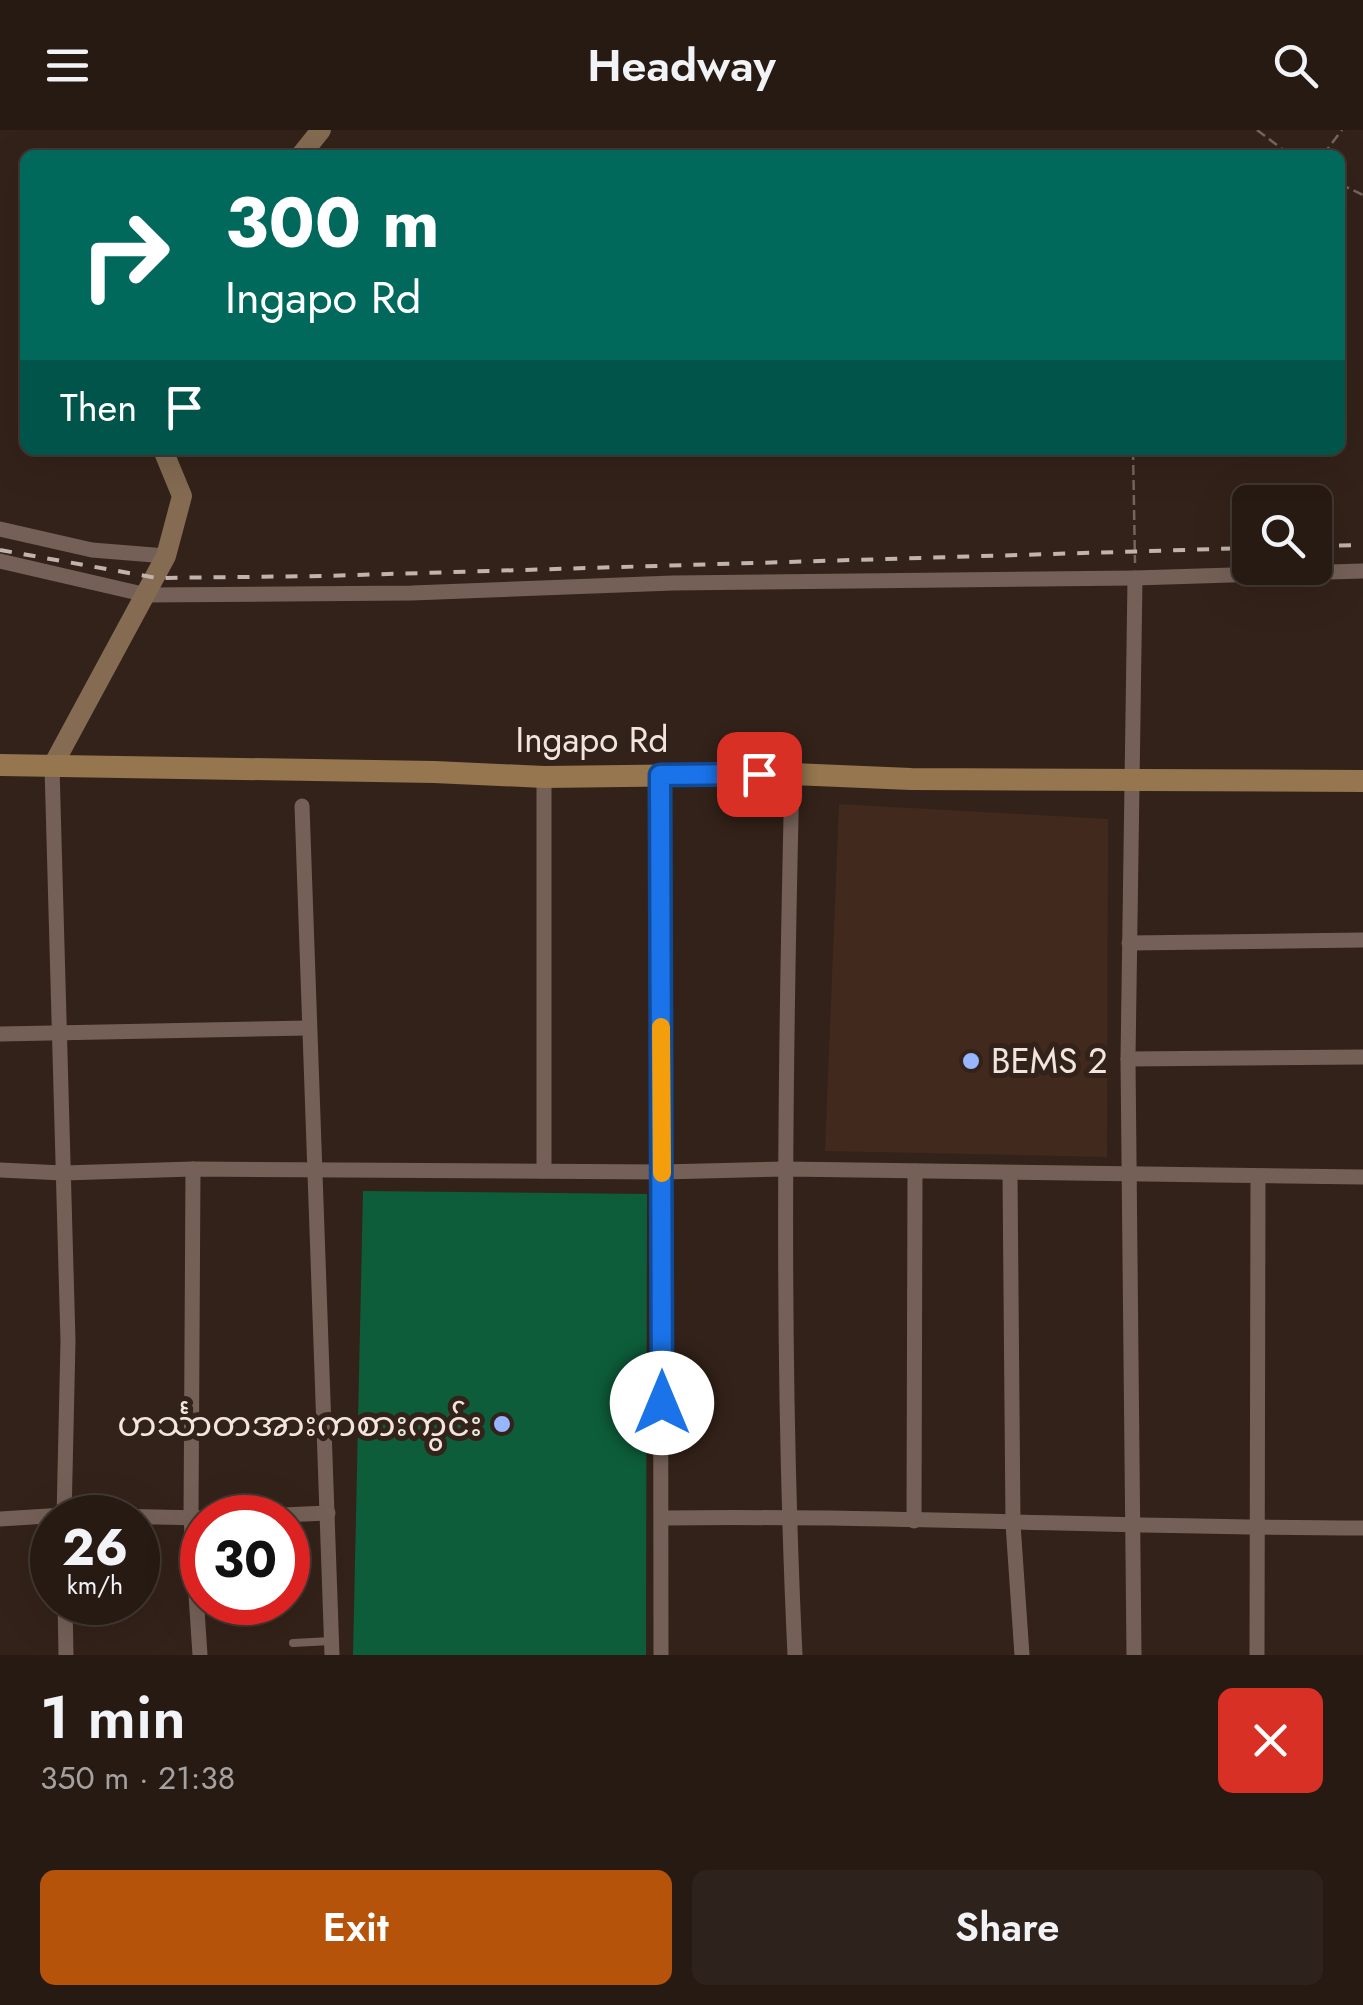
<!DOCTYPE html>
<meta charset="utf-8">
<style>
:root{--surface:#261a13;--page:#2e231c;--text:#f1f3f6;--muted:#a4a1a0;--line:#423833;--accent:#b45309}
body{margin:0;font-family:Jost,"Noto Sans Myanmar",sans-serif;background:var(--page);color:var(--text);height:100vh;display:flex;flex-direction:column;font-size:38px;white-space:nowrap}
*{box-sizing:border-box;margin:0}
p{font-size:32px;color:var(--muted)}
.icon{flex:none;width:55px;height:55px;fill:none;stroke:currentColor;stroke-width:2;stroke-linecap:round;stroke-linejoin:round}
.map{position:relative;height:1525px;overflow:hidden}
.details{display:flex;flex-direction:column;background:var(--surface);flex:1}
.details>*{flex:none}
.hud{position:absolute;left:20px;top:20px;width:1325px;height:305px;border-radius:15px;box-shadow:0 10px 40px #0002,0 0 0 2px var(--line);background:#00695c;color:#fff;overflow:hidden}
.controls{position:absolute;left:1232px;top:355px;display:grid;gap:20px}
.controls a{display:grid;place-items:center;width:100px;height:100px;border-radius:15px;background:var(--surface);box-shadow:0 10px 40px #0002,0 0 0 2px var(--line);font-size:50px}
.speed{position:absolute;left:30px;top:1365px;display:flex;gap:20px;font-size:50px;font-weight:700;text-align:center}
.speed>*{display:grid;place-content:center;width:130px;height:130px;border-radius:50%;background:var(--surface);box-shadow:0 10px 40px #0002,0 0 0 2px var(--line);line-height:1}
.speed small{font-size:25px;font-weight:400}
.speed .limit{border:15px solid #d22;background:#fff;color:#111}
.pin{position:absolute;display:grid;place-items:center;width:85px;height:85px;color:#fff;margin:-42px;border-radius:20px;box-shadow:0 5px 15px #0006}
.me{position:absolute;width:110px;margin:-55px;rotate:0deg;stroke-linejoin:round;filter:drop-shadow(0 0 8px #0008)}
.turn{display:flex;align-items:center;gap:35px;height:210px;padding:0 40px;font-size:45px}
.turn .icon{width:130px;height:130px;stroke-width:2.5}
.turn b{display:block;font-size:70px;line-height:85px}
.then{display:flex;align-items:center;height:95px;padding:0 40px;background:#0003;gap:20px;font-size:38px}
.round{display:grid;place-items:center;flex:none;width:105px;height:105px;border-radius:15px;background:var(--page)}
.summary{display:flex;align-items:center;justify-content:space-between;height:170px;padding:0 40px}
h1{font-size:60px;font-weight:600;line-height:75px}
.primary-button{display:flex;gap:20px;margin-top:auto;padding:20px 40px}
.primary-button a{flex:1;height:115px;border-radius:15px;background:var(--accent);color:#fff;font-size:40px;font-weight:600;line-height:115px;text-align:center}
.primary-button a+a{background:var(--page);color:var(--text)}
header{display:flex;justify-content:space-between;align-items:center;height:130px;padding:0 40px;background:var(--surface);font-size:45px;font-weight:600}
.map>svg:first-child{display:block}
.built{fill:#41291e}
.green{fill:#0d5d3a}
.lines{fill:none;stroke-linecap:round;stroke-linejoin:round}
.path{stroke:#75655d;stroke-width:2.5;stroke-dasharray:10 5;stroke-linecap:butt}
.lane{stroke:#746056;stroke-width:8}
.street{stroke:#746056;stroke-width:15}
.secondary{stroke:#846b52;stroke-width:20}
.primary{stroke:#95764e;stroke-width:22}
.rail{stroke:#c1b3ad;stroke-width:4;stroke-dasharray:12 12;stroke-linecap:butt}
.route-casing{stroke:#114b97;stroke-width:25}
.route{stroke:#1a73e8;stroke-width:18}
.slow{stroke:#f59e0b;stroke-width:18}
.poi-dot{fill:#97b6fd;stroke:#332219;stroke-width:4}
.labels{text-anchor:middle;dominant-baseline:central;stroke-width:10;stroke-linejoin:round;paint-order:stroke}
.street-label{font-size:35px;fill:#f2e5e0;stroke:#332219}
.poi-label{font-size:35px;fill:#f2e5e0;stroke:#332219;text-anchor:start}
</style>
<header><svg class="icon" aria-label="menu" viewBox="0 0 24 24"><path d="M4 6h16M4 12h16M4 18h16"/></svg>Headway<svg class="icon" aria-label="search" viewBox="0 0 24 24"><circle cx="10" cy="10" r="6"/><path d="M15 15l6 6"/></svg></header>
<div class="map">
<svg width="1363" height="1525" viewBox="0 0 1363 1525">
<rect width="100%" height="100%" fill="#332219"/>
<polygon class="built" points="839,674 1108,689 1107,1027 825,1021"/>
<polygon class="green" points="363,1061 647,1064 646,1525 353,1525"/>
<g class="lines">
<g class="path">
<polyline points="1257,0 1290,25"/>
<polyline points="1323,25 1342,0"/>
<polyline points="1340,54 1363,65"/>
<polyline points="1133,320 1135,433"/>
</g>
<polyline class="lane" points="293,1513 331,1511"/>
<g class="street">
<polyline points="0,399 92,420 166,426"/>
<polyline points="0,431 147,465 412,463 673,453 1135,448 1363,441"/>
<polyline points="52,637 68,1211 64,1388"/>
<path d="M792,644C785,937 781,1232 795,1525"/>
<polyline points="660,645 661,1525"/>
<polyline points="544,647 544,1041"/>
<polyline points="302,676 332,1525"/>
<polyline points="1129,813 1363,810"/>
<polyline points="0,904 308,898"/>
<polyline points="1128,929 1363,927"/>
<polyline points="193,1039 191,1389 200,1525"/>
<polyline points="0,1040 63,1043 193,1039 662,1042 785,1039 1363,1047"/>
<polyline points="1010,1044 1013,1394 1022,1525"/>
<polyline points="217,1388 328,1383"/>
<path d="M662,1388C895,1385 1129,1398 1363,1398"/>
<polyline points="0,1389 64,1385 202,1388"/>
<polyline points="914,1391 915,1041"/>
<polyline points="65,1472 66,1525"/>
<polyline points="1134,1525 1128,929 1135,448"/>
<polyline points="1257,1525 1258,1047"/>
</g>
<g class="secondary">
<polyline points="301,25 321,0"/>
<polyline points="52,637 166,426 182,366 163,320"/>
</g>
<polyline class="primary" points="0,635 434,642 544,647 792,644 911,649 1363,651"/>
<g class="rail">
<polyline points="1315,416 1363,415"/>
<polyline points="0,420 157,448 323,446 1250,418"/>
</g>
</g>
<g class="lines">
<defs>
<polyline id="route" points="662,1273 660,645 759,644"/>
</defs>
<use href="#route" class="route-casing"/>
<use href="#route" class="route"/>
<polyline class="slow" points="661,897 662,1043"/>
</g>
<g class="poi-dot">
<circle cx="971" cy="931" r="10"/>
<circle cx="502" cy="1294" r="10"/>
</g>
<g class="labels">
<g class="street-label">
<text x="592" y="610">Ingapo Rd</text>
</g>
<g class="poi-label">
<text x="991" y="931">BEMS 2</text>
<text x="482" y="1294" text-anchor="end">ဟင်္သာတအားကစားကွင်း</text>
</g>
</g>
</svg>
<div class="controls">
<a><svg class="icon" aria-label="search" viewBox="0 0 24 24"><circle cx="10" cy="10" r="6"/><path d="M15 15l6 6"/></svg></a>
</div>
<div class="speed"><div>26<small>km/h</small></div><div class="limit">30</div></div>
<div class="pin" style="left:759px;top:644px;background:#d93025"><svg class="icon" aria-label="arrive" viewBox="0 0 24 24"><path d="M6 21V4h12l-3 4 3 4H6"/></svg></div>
<svg class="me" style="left:662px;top:1273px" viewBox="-20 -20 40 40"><circle r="19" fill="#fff"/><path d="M0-13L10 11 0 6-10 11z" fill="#1a73e8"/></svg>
<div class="hud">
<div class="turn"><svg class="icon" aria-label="right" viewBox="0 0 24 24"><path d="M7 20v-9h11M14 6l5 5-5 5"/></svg><div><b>300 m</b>Ingapo Rd</div></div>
<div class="then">Then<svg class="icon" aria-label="arrive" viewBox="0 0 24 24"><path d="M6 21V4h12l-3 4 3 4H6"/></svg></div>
</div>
</div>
<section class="details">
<div class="summary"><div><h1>1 min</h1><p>350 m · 21:38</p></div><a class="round" style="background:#d93025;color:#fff"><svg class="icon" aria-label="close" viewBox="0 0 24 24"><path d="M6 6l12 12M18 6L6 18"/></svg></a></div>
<div class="primary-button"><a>Exit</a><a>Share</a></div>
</section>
